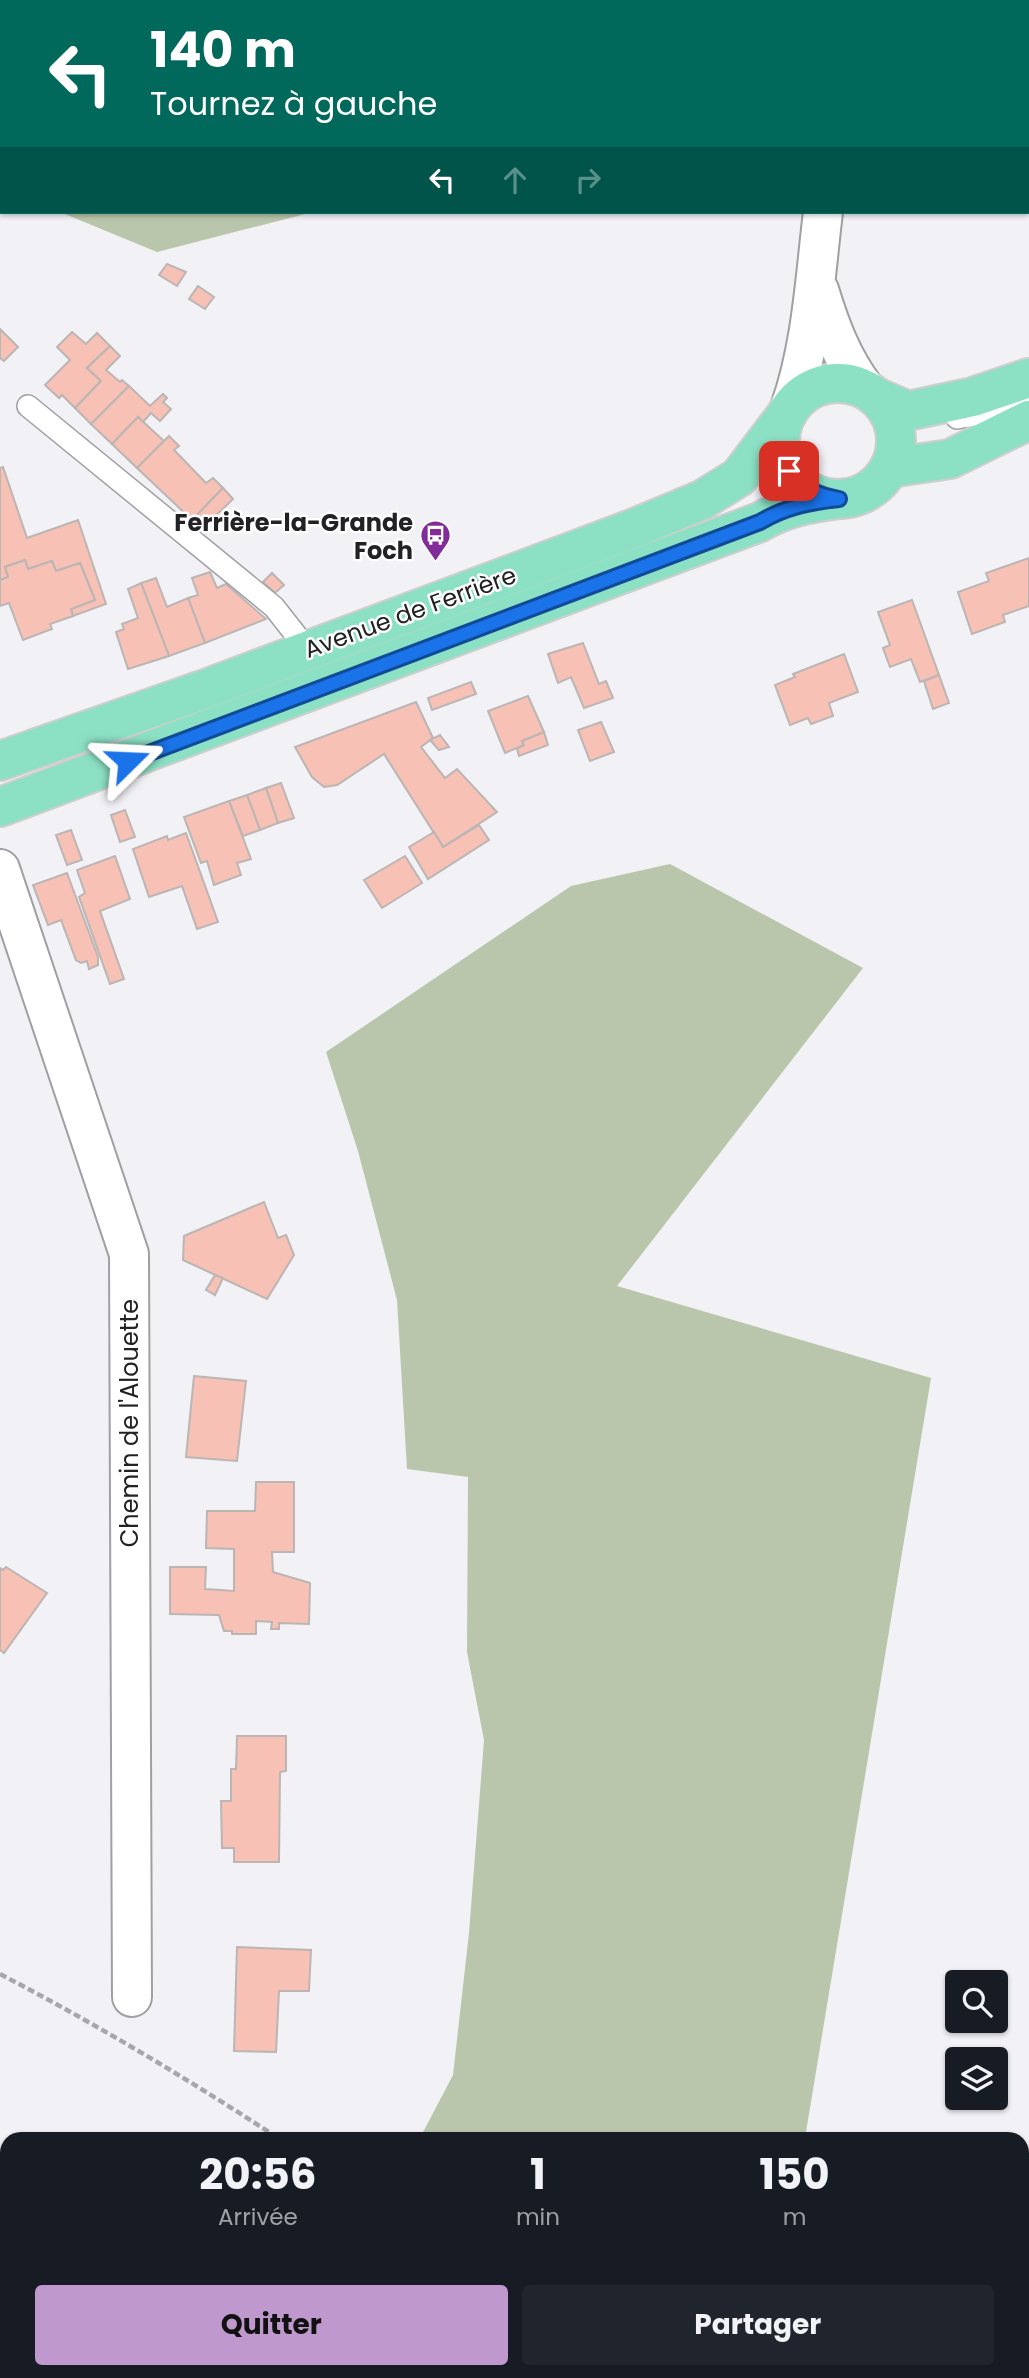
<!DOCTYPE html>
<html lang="fr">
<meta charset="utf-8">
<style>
:root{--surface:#171b24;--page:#20242c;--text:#f1f3f6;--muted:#9ea1a6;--accent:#bf99cd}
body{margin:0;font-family:Poppins,sans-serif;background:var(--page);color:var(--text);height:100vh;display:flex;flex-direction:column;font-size:26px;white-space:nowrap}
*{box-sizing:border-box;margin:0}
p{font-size:23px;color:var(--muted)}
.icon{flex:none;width:38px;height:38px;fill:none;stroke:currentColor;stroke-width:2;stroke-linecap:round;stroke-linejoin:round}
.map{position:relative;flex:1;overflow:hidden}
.sheet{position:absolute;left:0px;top:2132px;width:1029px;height:247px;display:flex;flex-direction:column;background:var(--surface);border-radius:21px 21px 0 0;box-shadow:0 2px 5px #0004}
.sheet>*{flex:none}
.top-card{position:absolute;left:0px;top:0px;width:1029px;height:214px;box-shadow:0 2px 5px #0004;background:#00695c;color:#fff;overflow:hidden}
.tools{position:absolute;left:945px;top:1970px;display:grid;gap:14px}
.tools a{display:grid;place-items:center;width:63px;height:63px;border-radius:7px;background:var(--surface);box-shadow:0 2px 5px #0004;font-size:35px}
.pin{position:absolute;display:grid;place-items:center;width:60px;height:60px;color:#fff;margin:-30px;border-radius:14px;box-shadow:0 4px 10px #0006}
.me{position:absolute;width:77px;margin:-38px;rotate:69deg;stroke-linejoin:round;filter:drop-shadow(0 0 5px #0008)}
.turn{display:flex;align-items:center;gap:24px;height:147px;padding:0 35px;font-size:32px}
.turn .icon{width:91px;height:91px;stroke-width:2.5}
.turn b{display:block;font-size:49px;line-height:60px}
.lanes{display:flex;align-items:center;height:66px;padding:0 35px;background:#0003;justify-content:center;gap:35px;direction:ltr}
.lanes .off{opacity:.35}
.eta{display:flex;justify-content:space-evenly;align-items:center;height:119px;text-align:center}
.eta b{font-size:42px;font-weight:700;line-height:49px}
.button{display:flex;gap:14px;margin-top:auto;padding:14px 35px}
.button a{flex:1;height:80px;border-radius:7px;background:var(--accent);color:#111;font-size:28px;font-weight:700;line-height:80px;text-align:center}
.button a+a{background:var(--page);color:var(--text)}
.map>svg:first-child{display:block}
.green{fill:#bac6ab}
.building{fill:#f8c1b5;stroke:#bbb5b4;stroke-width:2}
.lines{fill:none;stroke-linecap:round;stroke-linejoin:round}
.service-casing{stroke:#9fa0a4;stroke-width:24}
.minor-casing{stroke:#9fa0a4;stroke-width:42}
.primary-casing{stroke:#cececf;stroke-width:42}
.path{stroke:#a7a7ab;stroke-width:4.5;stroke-dasharray:7 3.5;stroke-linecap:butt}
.service{stroke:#fff;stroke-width:21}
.minor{stroke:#fff;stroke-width:38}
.primary{stroke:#8ce1c4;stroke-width:38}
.route-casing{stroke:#114b97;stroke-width:18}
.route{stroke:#1a73e8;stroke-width:12}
.labels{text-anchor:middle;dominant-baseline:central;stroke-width:5;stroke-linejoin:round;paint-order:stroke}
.poi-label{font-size:24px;font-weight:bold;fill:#222224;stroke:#fff;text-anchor:end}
.street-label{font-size:24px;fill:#222224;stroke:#fff}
</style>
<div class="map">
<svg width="1029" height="2378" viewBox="0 0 1029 2378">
<rect width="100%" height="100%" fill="#f1f1f6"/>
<g class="green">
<polygon points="46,0 371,0 45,2"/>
<polygon points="60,212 313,212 157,252"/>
<polygon points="670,864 863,968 617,1286 931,1378 805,2138 420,2138 453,2075 469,1933 484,1740 467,1652 468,1477 407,1469 397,1300 358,1151 326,1052 571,886"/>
<polygon points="591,2371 766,2371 765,2378 599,2378"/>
</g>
<g class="building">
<polygon points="167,264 186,272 177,286 159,275"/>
<polygon points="198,286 214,297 205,309 189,299"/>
<polygon points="0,329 18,347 4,361 0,358"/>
<polygon points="72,332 86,344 97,333 110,346 87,368 101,381 75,408 62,395 59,398 45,385 70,360 57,347"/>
<polygon points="110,346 120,356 106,370 120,382 122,380 129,386 91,424 75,408 101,381 87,368"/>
<polygon points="129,386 150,406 163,394 167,398 163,402 171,409 160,421 151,413 143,422 138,417 112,444 91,424"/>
<polygon points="138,417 164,441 137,468 112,444"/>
<polygon points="169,436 179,446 174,450 206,483 213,478 223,488 192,520 137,468"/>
<polygon points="3,467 27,538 78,520 106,604 73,616 71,609 95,600 80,563 56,571 52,561 28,569 25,560 5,567 8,577 0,580 0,468"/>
<polygon points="223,488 233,499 202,529 192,520"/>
<polygon points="1029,558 1029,606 1003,615 1005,622 972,634 958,592 989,581 986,573"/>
<polygon points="25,560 28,569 52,561 56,571 80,563 95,600 71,609 73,616 50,624 52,629 23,640 9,603 0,606 0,580 8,577 5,567"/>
<polygon points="210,572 217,588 226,584 266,619 205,643 188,598 198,595 192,578"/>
<polygon points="272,573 284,585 275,593 263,582"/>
<polygon points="156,578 167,607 188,598 205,643 169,656 141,583"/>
<polygon points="141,583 169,656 128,669 116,632 124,629 122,624 138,618 128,589"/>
<polygon points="912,600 939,675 920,682 911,659 890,667 883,648 890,645 878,612"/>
<polygon points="583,643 599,684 606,681 613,698 584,708 571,677 558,683 548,654"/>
<polygon points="844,654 858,692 829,703 833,716 811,724 808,718 790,725 775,685 795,677 793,674"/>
<polygon points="939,675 949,703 933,709 924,681"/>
<polygon points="471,682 476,694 432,710 428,698"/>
<polygon points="528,696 544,732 522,741 524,745 505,753 488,711"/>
<polygon points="416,702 433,738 421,747 445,778 457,769 497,812 443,847 384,754 337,785 324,787 312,777 295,747"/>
<polygon points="601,722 614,752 590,761 578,730"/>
<polygon points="544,732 548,745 519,756 517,749 524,745 522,741"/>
<polygon points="440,735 449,747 439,750 430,740"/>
<polygon points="281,783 294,818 278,823 266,788"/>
<polygon points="266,788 278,823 260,830 247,795"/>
<polygon points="247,795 260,830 243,836 229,801"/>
<polygon points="229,801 251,859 237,863 241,875 214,885 207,861 201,863 184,817"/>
<polygon points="125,810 135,837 120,842 111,815"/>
<polygon points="479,825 489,840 428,879 409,847 434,832 443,847"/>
<polygon points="71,830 82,860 67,865 56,835"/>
<polygon points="186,833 218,922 197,929 182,886 149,897 133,849 167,836 168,840"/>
<polygon points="115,856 130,899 100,911 124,979 110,984 79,897 85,893 77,870"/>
<polygon points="405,856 422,883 382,908 364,880"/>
<polygon points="67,873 98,957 98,965 89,969 87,961 81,963 76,960 61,920 48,925 33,885"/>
<polygon points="264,1202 278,1238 286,1235 294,1255 267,1299 183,1260 184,1236"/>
<polygon points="215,1275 223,1278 215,1295 206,1290"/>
<polygon points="194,1376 246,1381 237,1461 186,1457"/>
<polygon points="256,1482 294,1482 294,1552 272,1552 273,1572 310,1583 309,1624 279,1623 279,1629 271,1629 272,1622 256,1621 256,1634 232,1634 232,1631 224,1631 219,1615 170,1614 170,1567 206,1567 205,1589 234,1591 234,1549 206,1548 207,1511 255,1511"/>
<polygon points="6,1567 47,1593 4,1653 0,1650 0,1568 3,1570"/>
<polygon points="237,1736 286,1736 286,1771 280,1772 279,1862 234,1862 234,1848 222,1848 221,1801 231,1801 231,1769 236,1769"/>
<polygon points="237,1947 311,1950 309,1991 279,1991 276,2052 234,2051"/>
</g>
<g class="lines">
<defs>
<g id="service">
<polyline points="28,406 274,607 307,649 310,657"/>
<polyline points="957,418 986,413 1024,400"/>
</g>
<g id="minor">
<polyline points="868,2 868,0"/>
<path d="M819,290C830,326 842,359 865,389"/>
<path d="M790,408C812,345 815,278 823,212"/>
<polyline points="0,869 129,1254 132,1997"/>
</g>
<g id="primary">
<circle cx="838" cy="441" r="58"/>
<polyline points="878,398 908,411 973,397 1029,378"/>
<polyline points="889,468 950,459 1029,420"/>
<polyline points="0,761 208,688 635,528 702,500 739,477 787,414"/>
<path d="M0,807L760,522C785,507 810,503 839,499"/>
</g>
</defs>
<use href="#service" class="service-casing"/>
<use href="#minor" class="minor-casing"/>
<use href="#primary" class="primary-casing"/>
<g class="path">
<path d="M0,1974C96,2024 188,2079 278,2138"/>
<polyline points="575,2371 583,2378"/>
</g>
<use href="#service" class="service"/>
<use href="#minor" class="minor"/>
<use href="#primary" class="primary"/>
</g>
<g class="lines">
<defs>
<path id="route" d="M128,761L760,522C785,507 810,502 839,499C816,495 804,488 789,471"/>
</defs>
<use href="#route" class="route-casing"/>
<use href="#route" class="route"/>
</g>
<defs>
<symbol id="bus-pin" viewBox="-11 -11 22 30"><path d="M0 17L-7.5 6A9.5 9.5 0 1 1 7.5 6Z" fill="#822c9a" stroke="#fff"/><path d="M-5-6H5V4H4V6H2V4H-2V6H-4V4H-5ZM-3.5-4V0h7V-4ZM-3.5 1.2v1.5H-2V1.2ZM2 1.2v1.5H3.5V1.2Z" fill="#fff"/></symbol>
</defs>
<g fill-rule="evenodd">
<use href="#bus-pin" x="418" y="518" width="35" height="47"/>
</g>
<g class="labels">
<g class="poi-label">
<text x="413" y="522">Ferrière-la-Grande<tspan x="413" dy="28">Foch</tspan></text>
</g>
<g class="street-label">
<text transform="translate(410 612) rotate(-20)">Avenue de Ferrière</text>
<text transform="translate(129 1423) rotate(-90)">Chemin de l'Alouette</text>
</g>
</g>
</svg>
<div class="tools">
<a><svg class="icon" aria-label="search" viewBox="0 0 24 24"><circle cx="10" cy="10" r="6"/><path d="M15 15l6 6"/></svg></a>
<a><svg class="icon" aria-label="layers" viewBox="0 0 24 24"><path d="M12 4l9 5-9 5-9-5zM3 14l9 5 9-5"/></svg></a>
</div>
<div class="pin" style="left:789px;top:471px;background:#d93025"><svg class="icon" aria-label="arrive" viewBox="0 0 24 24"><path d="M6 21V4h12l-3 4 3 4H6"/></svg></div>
<svg class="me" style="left:128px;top:761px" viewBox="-20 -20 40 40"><path d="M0-17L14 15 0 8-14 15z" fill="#1a73e8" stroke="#fff" stroke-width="4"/></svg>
<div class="top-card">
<div class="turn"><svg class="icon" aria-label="left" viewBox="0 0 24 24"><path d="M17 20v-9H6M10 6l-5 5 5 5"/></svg><div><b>140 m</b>Tournez à gauche</div></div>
<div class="lanes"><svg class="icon" aria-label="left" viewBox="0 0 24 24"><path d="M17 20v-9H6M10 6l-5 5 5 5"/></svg><svg class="icon off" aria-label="ahead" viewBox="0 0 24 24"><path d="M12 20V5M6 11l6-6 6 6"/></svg><svg class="icon off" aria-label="right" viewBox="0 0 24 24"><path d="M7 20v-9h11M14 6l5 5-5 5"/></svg></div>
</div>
<section class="sheet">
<div class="eta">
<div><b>20:56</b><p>Arrivée</p></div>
<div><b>1</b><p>min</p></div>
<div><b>150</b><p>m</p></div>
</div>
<div class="button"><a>Quitter</a><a>Partager</a></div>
</section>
</div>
